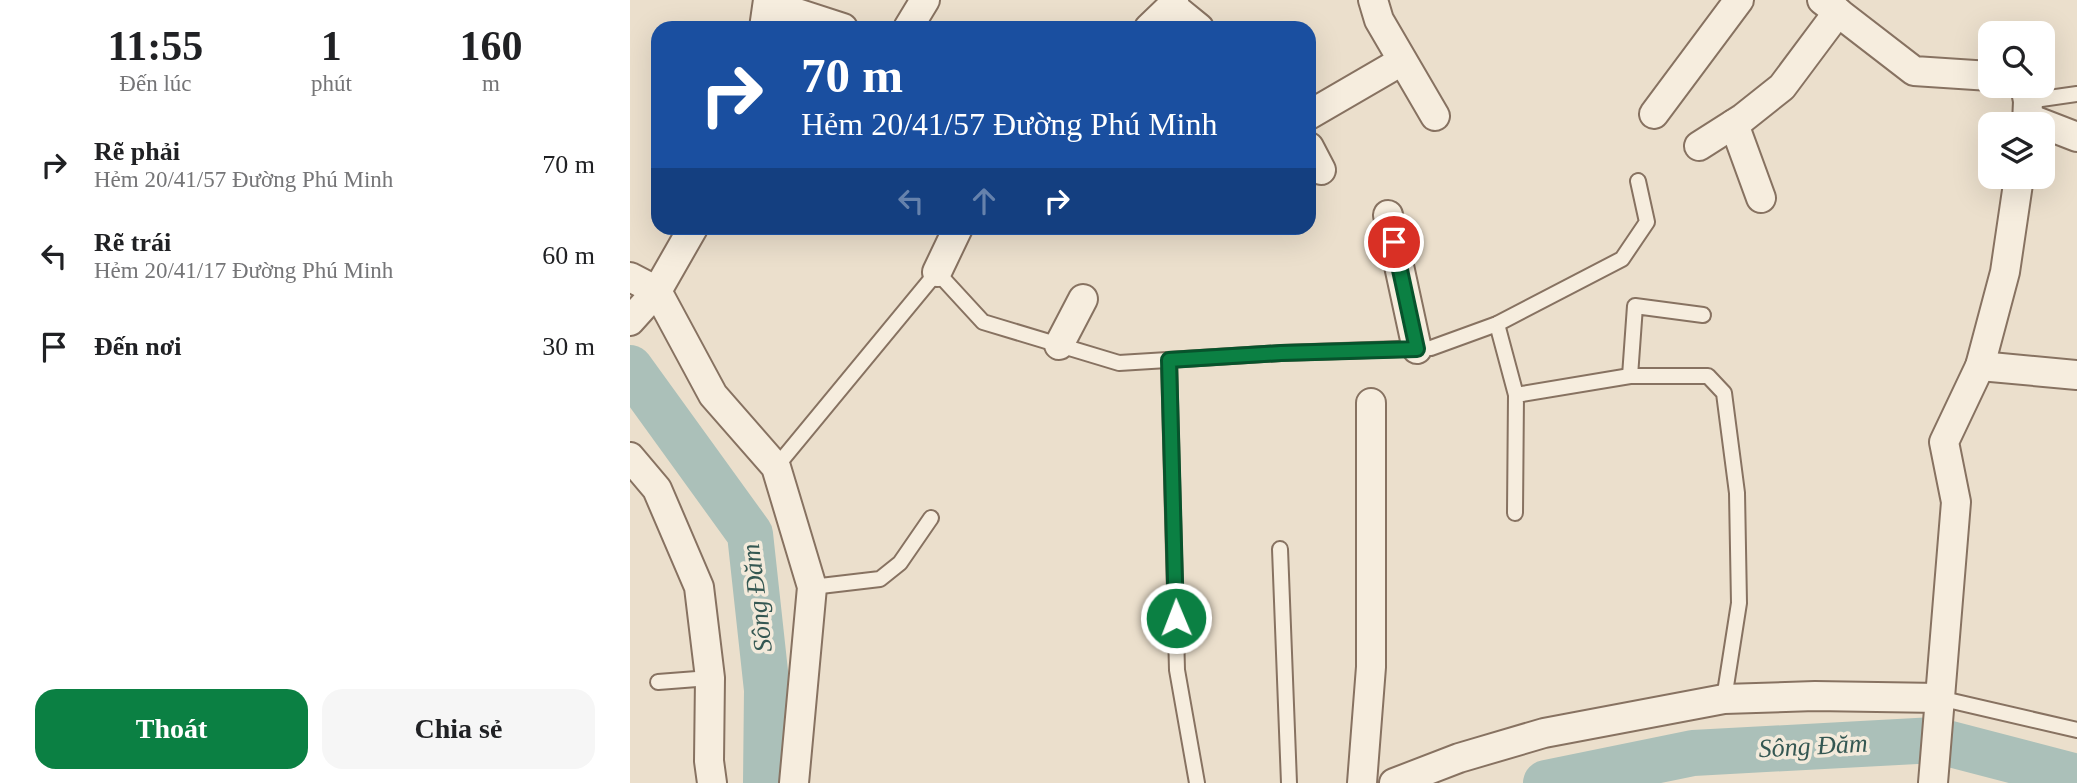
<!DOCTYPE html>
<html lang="vi">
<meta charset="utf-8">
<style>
:root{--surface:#fff;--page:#f6f6f6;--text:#202124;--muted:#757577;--accent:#0b8043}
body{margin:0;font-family:Georgia,serif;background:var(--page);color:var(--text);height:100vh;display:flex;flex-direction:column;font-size:26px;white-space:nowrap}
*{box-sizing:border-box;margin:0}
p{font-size:23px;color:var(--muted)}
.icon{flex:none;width:38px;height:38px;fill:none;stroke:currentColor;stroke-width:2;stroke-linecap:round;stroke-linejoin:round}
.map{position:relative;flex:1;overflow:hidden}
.panel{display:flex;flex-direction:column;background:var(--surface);width:630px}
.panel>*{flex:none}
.hud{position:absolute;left:21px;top:21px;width:665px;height:214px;border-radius:21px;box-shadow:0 7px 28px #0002;background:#1a4fa0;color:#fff;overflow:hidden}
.tools{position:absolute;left:1348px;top:21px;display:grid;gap:14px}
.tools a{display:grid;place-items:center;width:77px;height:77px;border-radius:14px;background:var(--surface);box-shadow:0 7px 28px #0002;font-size:35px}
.pin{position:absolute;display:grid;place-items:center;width:60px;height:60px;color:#fff;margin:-30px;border:4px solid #fff;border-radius:50%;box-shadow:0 2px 7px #0007}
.me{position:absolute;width:77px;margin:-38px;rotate:359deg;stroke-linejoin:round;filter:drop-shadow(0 0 5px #0008)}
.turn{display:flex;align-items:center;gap:24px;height:147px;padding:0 35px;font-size:32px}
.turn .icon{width:91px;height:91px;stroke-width:2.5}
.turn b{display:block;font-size:49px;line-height:60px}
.lanes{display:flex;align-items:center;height:66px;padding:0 35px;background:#0003;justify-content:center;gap:35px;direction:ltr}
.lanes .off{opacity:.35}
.eta{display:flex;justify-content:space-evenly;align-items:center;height:119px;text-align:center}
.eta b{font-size:42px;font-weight:700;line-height:49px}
.primary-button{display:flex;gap:14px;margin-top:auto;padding:14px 35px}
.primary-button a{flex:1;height:80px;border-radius:21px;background:var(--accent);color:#fff;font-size:28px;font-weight:700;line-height:80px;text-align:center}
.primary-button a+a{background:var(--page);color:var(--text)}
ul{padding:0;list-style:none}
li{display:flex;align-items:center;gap:21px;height:91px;padding:0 35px}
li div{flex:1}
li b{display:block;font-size:26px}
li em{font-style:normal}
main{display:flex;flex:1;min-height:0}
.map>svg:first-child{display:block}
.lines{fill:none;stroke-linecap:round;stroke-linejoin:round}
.river{stroke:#abc0b9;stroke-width:46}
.lane-casing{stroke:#877261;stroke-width:18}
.street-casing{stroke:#877261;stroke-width:32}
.lane{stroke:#f6edde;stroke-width:14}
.street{stroke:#f6edde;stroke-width:28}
.route-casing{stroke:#07532c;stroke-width:18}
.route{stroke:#0b8043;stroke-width:12}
.labels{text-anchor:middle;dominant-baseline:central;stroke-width:7;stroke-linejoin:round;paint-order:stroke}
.water-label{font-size:26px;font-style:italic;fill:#345752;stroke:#f3eadb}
</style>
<main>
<section class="panel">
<div class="eta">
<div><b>11:55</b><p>Đến lúc</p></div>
<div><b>1</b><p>phút</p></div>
<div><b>160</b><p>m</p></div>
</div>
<ul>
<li><svg class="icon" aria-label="right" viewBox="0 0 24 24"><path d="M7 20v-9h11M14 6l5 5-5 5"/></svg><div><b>Rẽ phải</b><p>Hẻm 20/41/57 Đường Phú Minh</p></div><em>70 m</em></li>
<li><svg class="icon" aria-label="left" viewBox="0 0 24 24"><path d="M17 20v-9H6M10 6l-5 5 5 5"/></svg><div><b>Rẽ trái</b><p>Hẻm 20/41/17 Đường Phú Minh</p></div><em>60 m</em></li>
<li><svg class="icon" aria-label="arrive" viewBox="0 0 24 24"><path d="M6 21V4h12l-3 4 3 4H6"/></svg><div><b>Đến nơi</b></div><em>30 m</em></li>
</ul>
<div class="primary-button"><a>Thoát</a><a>Chia sẻ</a></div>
</section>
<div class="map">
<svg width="1447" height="783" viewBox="0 0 1447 783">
<rect width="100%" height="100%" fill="#ebdfcc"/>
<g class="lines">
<g class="river">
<polyline points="0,368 120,534 137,690 136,783"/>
<polyline points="916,783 1063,753 1305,740 1447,777"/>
</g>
<defs>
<g id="lane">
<polyline points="1398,101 1447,94"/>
<polyline points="867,324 886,395"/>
<polyline points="539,360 547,670 567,783"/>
<polyline points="1000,376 1005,306 1073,315"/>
<polyline points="146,467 307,272 353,322 489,363 651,353 801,348 867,324 992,259 1017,222 1008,181"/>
<polyline points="885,513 886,395 1000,376 1078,376 1094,393 1107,493 1109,603 1094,699"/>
<polyline points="650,549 659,783"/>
<polyline points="182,587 250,579 270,563 301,518"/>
<polyline points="28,682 80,678"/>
<polyline points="1309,698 1447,730"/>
</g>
<g id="street">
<polyline points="743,0 749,20 805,116"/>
<polyline points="1192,0 1284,71 1360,76"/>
<polyline points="139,4 213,28"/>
<polyline points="542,6 569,28"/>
<polyline points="134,28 138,0"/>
<polyline points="278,28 295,0"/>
<polyline points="519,28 542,6 544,0"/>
<polyline points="1395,86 1398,101 1397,124"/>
<polyline points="1024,114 1109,0"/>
<polyline points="679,115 772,61"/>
<polyline points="1398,118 1447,137"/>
<polyline points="1104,124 1131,198"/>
<polyline points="1069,146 1113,118 1152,87 1208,12"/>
<polyline points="679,147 691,170"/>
<polyline points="758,215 787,349"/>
<polyline points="307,272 328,228"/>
<polyline points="0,277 27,291 83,395 146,467 182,587 164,783"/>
<polyline points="0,321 27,291 63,228"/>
<polyline points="429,345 453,299"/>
<polyline points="1350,366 1447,375"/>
<polyline points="0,457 27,489 69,587 80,678 79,761 82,783"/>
<polyline points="732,783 741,667 741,403"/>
<polyline points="764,783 829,758 914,733 1094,699 1185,696 1309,698"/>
<polyline points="1303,783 1326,502 1314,442 1350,366 1375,272 1389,177"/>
</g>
</defs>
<use href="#lane" class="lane-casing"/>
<use href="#street" class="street-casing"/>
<use href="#lane" class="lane"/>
<use href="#street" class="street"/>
</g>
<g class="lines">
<defs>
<polyline id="route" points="546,618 539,360 651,353 787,349 764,242"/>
</defs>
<use href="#route" class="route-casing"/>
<use href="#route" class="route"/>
</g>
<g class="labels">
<g class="water-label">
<text transform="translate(127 598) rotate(-97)">Sông Đăm</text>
<text transform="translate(1183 746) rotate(-3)">Sông Đăm</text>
</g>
</g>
</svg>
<div class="tools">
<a><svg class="icon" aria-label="search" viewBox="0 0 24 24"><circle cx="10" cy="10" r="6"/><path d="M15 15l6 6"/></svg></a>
<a><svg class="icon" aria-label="layers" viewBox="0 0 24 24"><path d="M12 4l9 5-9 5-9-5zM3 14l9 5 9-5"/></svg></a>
</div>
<div class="pin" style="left:764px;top:242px;background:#d93025"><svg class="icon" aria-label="arrive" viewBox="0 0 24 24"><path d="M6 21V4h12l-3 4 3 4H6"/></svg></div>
<svg class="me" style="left:546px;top:618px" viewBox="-20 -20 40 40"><circle r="17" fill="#0b8043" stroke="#fff" stroke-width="3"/><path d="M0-11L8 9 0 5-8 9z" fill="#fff"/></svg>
<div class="hud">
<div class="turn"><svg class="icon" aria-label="right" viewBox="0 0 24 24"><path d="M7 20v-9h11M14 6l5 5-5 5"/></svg><div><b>70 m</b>Hẻm 20/41/57 Đường Phú Minh</div></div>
<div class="lanes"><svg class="icon off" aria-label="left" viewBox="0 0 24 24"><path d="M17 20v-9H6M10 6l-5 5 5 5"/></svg><svg class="icon off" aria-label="ahead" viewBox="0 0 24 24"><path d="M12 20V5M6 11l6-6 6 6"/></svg><svg class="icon" aria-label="right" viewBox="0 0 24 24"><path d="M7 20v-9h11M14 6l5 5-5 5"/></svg></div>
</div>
</div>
</main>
